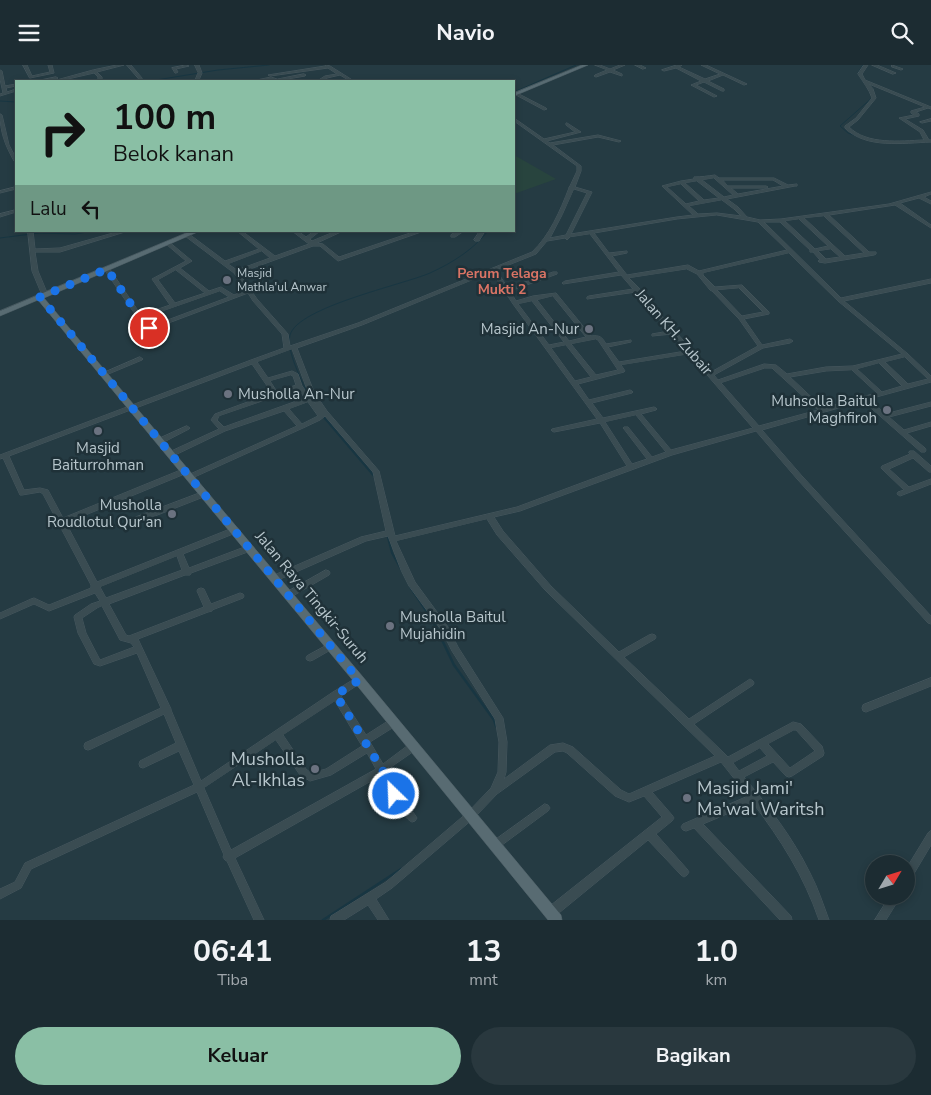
<!DOCTYPE html>
<html lang="id">
<style>
:root{--surface:#1c2c32;--page:#29383e;--text:#f1f3f6;--muted:#a0a7ac;--line:#3a484d;--accent:#8abfa5}
body{margin:0;font-family:"Nunito Sans",sans-serif;background:var(--page);color:var(--text);height:100vh;display:flex;flex-direction:column;font-size:19px;white-space:nowrap}
*{box-sizing:border-box;margin:0}
p{font-size:16px;color:var(--muted)}
.icon{flex:none;width:28px;height:28px;fill:none;stroke:currentColor;stroke-width:2;stroke-linecap:round;stroke-linejoin:round}
.map{position:relative;height:855px;overflow:hidden}
.details{display:flex;flex-direction:column;background:var(--surface);flex:1}
.details>*{flex:none}
.top-card{position:absolute;left:15px;top:15px;width:500px;height:152px;border-radius:0px;box-shadow:0 2px 8px #0003,0 0 0 1px var(--line);background:#8abfa5;color:#111;overflow:hidden}
.needle{width:32px;rotate:52deg}
.buttons{position:absolute;left:865px;top:790px;display:grid;gap:10px}
.buttons a{display:grid;place-items:center;width:50px;height:50px;border-radius:50%;background:var(--surface);box-shadow:0 2px 8px #0003,0 0 0 1px var(--line);font-size:25px}
.pin{position:absolute;display:grid;place-items:center;width:42px;height:42px;color:#fff;margin:-21px;border:2px solid #fff;border-radius:50%;box-shadow:0 1px 5px #0007}
.me{position:absolute;width:55px;margin:-28px;rotate:336deg;stroke-linejoin:round;filter:drop-shadow(0 0 4px #0008)}
.turn{display:flex;align-items:center;gap:18px;height:105px;padding:0 15px;font-size:22px}
.turn .icon{width:65px;height:65px;stroke-width:2.5}
.turn b{display:block;font-size:35px;line-height:42px}
.then{display:flex;align-items:center;height:48px;padding:0 15px;background:#0003;gap:10px;font-size:19px}
.eta{display:flex;justify-content:space-evenly;align-items:center;height:85px;text-align:center}
.eta b{font-size:30px;font-weight:700;line-height:35px}
.button{display:flex;gap:10px;margin-top:auto;padding:10px 15px}
.button a{flex:1;height:58px;border-radius:30px;background:var(--accent);color:#111;font-size:20px;font-weight:700;line-height:58px;text-align:center}
.button a+a{background:var(--page);color:var(--text)}
header{display:flex;justify-content:space-between;align-items:center;height:65px;padding:0 15px;background:var(--surface);font-size:22px;font-weight:700}
.map>svg:first-child{display:block}
.green{fill:#28443e}
.lines{fill:none;stroke-linecap:round;stroke-linejoin:round}
.stream-far2{stroke:#183642;stroke-width:1}
.stream-far1{stroke:#183642;stroke-width:2}
.stream{stroke:#183642;stroke-width:2.5}
.minor-casing{stroke:#47585f;stroke-width:1}
.major-casing{stroke:#47585f;stroke-width:1}
.minor{fill:#3a4c52;fill-rule:evenodd}
.major{fill:#586b72;fill-rule:evenodd}
.route{stroke:#1a73e8;stroke-width:9;stroke-dasharray:0 16.2}
.worship-dot{fill:#6b7280;stroke:#1f3138;stroke-width:2}
.labels{text-anchor:middle;dominant-baseline:central;stroke-width:5;stroke-linejoin:round;paint-order:stroke}
.far-poi-label{font-size:12px;fill:#b7c6cc;stroke:#1f3138;text-anchor:start}
.far-neighbourhood-label{font-size:14px;font-weight:bold;fill:#da7465;stroke:#1f3138}
.poi-label{font-size:15px;fill:#b7c6cc;stroke:#1f3138;text-anchor:end}
.street-label{font-size:15px;fill:#b7c6cc;stroke:#1f3138}
.near-poi-label{font-size:18px;fill:#b7c6cc;stroke:#1f3138;text-anchor:end}
</style>
<header><svg class="icon" aria-label="menu" viewBox="0 0 24 24"><path d="M4 6h16M4 12h16M4 18h16"/></svg>Navio<svg class="icon" aria-label="search" viewBox="0 0 24 24"><circle cx="10" cy="10" r="6"/><path d="M15 15l6 6"/></svg></header>
<div class="map">
<svg width="931" height="855" viewBox="0 0 931 855">
<rect width="100%" height="100%" fill="#253b43"/>
<polygon class="green" points="514,90 556,114 514,129"/>
<g class="lines">
<g class="stream-far2">
<polyline points="863,0 858,8 864,18"/>
<polyline points="150,16 218,5 269,0"/>
<polyline points="514,27 576,0"/>
<polyline points="0,36 16,37"/>
<polyline points="862,73 848,68 840,61 873,32"/>
<polyline points="0,173 39,168 75,169 94,166"/>
<path d="M306,325C300,312 286,284 290,270C298,242 402,220 430,208C452,198 473,185 488,166"/>
</g>
<g class="stream-far1">
<polyline points="306,323 310,332"/>
<polyline points="322,350 374,411"/>
<polyline points="387,469 392,488 402,506"/>
<polyline points="410,522 434,558"/>
</g>
<g class="stream">
<polyline points="433,556 454,600 494,655 496,661"/>
<polyline points="323,855 401,804"/>
</g>
<defs>
<g id="minor">
<polygon points="23,0 27,0 32,11 50,7 48,0 52,0 54,8 30,13"/>
<polygon points="117,0 124,0 97,7 102,12 102,16 98,16 98,12 94,8 59,16 53,16 93,5"/>
<polygon points="127,0 131,0 142,13 142,15 140,15"/>
<polygon points="186,0 189,1 176,4 178,7 176,8 175,8 172,3"/>
<polygon points="195,0 199,0 202,8 199,15 200,16 196,16 195,15 198,8"/>
<polygon points="326,0 330,1 354,16 350,16 340,10 327,13 321,16 317,16 325,11 337,9 328,3 270,11 268,10 325,1"/>
<polygon points="595,0 600,0 610,4 620,0 625,0 613,5 622,9 622,11 610,7 596,12 594,11 595,10 607,5"/>
<polygon points="635,0 640,0 646,3 643,4"/>
<polygon points="677,0 682,0 679,2 705,14 720,9 701,0 706,0 747,19 744,20 723,10 708,16 724,24 724,26 722,26 704,17 696,20 717,31 714,32 691,20 701,16 676,3 664,6 662,5"/>
<path d="M864,0H868L862,9L865,15L931,42V44L928,43L916,47L919,49V51L905,54L923,65L929,75H931V77C903,78 866,84 845,63V61L856,53L872,33C869,24 863,17 858,9ZM869,19L925,42L911,46V48L914,50L899,53L920,67L924,75C900,76 867,80 849,62L858,55L876,33L873,24Z"/>
<polygon points="872,0 877,0 896,8 893,9"/>
<polygon points="892,0 903,4 901,5 892,2"/>
<polygon points="0,5 2,6 5,21 16,19 16,21 6,23 7,27 16,24 16,26 0,31 0,29 3,28 0,14"/>
<polygon points="304,9 306,10 305,11 276,16 271,14 259,16 252,16 271,12 277,14"/>
<polygon points="56,12 58,13 57,14 43,16 36,16"/>
<polygon points="517,28 546,43 547,44 544,45 516,30 515,29"/>
<path d="M0,49L2,50L9,80L16,93V97L14,96C5,80 0,67 0,49Z"/>
<path d="M514,53L544,74L575,67L566,60V58H567L581,67L547,76L550,78L598,70L621,76L619,77L598,72L553,80L581,101V106L575,122L592,127L571,169L677,152L693,150L662,121L681,116L694,114V112C701,112 708,111 715,110L719,113H774L788,120L797,119V121H795L727,134L738,142L747,152L760,155L781,154L889,139L931,127V129L924,132L931,136V139L919,133L900,138L931,160V163L895,140L829,150L869,187H876V189L874,190L825,198L819,197L818,196L820,195L813,187H810V185L780,157H764L841,233L931,214V218L844,236L908,289L931,311V317L869,334L885,349L931,337V341L889,352L904,365L931,357V361L907,368L925,383L926,385L925,387H921L863,336L762,365L802,411L931,551V559L928,558L798,415L756,366L672,390L520,446L494,452L503,466L551,521L619,587L649,570L652,569L655,570L656,572L655,574L624,592L689,654L747,616L750,614L753,616L754,618L753,620L694,659L728,692L793,657L801,659L822,681L824,688L823,691L792,711L789,712L786,711L773,697L744,712C769,742 793,773 810,808C818,823 823,839 829,855H819C804,811 781,775 753,738L703,759L791,851L792,855H780L694,763L686,766L683,765L681,762L683,759L748,731L721,697L652,727L672,750L674,753L672,756L656,769L687,804L689,807L687,810L684,812L681,810L648,775L554,852L550,853L546,852L545,848L546,844L662,752L644,731L629,737L615,731L567,688L563,686L555,687L497,729L474,753L392,823L376,834L389,855H378L368,840L344,855H330L331,851L386,817L468,747L491,723L498,707L499,677L495,654L452,586L442,566L409,521L401,505L388,471L366,476L278,515H272L271,513L272,511L361,472L386,466L373,407L325,351L320,355L303,363L190,414L187,412L188,410L297,361L284,346L225,366L173,391H169L168,389L169,387L219,364L211,355L215,349L272,328L252,299L9,391L24,425L40,423L48,425L63,453L183,404H187L188,406L187,408L66,458L97,517L235,462L238,463L239,465L238,467L183,489L189,503L247,481H253L254,483L253,485L191,508L190,510H185L109,539L126,570L129,571L204,542L197,526L198,524L201,523L204,524L211,539L240,528L243,529L244,531L243,533L212,545V546L208,547L138,574L171,644V645L201,716L333,627L359,611L362,613L363,615L362,617L341,631L366,670L391,654L394,653L397,654L398,657L397,660L370,677L383,699L411,678L414,677L417,678L418,681L417,684L391,702L387,706L403,733L415,750L417,753L415,756L412,757C402,753 387,722 380,711L235,793L264,855H254L227,796L225,795L223,792L224,790L197,727L31,804L21,823L0,834V824L15,817L25,798L194,720L179,686L143,703L140,702L139,699L140,696L176,678L164,649L91,684L88,685L85,684L84,681L85,678L161,643L137,588L100,601L94,599L78,568L74,552L75,550L91,539L100,536L95,528L49,546L34,539L0,554V548L31,534L34,533L49,540L91,523V520L43,429L40,427L22,430H20L3,393L0,394V390L251,295L284,283L282,269L253,236L248,228L150,265H146L104,204L107,202L109,203L141,250L170,240L152,214L186,196L166,179L165,178L168,176L192,196L180,203L209,226L221,222L234,230L246,225L234,208L185,171V169H189L225,196L259,184L237,166H242L275,191L309,179L292,166H298L306,172L314,166H320L310,174L312,176L336,166H343L317,178L323,179L339,192L416,166H424L338,196L320,181H313L239,208L257,234L288,269L290,281L358,258L532,187C550,170 560,146 569,123V122L570,121L577,106V101L514,56ZM714,113L733,130L724,132L702,115ZM723,115H773L783,121L738,129L731,123H766L768,122L766,121H728ZM697,116L719,133L704,135L685,118ZM681,119L699,136L686,139L667,122ZM574,124L587,128L566,170L550,173L562,150ZM722,135L734,144L741,151L717,148L698,149L689,141ZM717,150L758,157L787,185L699,206L688,200L627,210L612,191L627,188V186L609,188L594,168L677,154ZM824,151L864,188L845,191L804,153ZM799,154L828,181L815,184L785,156ZM590,169L619,207L565,216L562,218L563,219L621,210L633,224L589,231L587,232V234L636,227L669,266L652,269V271L672,269L686,286L619,297L608,282L631,277V275L606,279C602,272 600,270 591,271L556,228L533,231L516,236L510,226L557,209V207H553L508,223L496,205L536,189L547,176L565,173L567,175L570,172ZM831,184L840,192L826,194L818,186ZM262,186L270,193L237,205L228,199ZM789,188L838,236L902,289L853,301L826,302L787,309L776,300L764,299L718,315L714,310L763,283L790,278L793,276L790,274L762,280L744,254L769,249V247L742,220L715,222L703,210V208ZM687,204L697,209L710,225L712,226L739,254L758,281L711,307L640,226V224L629,213ZM176,205L205,228L175,238L158,215ZM492,207L513,239L597,354L552,364L551,365L552,366L554,367L600,358L627,401L517,442L395,471L379,406L327,346L314,327L297,283L362,260ZM739,223L763,247L742,251L717,225ZM220,226L229,232L149,262L143,253ZM553,231L586,272L569,276L537,235ZM532,236L564,277L549,280L518,239ZM596,274L598,275L618,305L596,310L571,279ZM566,280L591,312L575,316L551,283ZM292,284L308,327L317,341L302,321L298,309L292,306L268,313L257,297ZM689,289L753,363L671,385L641,349L656,345L657,344L656,343L654,342L603,353L592,338L632,328L633,327L632,326L630,325L589,335L578,319L624,307L625,306L621,300ZM905,292L928,314L908,319L885,297ZM879,298L902,321L882,327L857,304ZM765,303H772L818,345L759,361L721,318ZM852,305L877,328L865,331L862,330L860,331V333L823,343L790,312L826,306ZM291,310L293,311L296,320L277,327L270,316ZM298,324L305,333L224,362L217,355L219,351ZM308,337L318,351L302,359L289,344ZM636,350L666,387L652,392L628,362H624L623,363L624,364L647,394L632,399L605,357ZM487,454L497,470L545,525L715,691L629,729L621,725L573,682L563,678L550,680L504,714L506,707L507,677L503,653L458,582L448,562L415,517L396,476ZM177,491L182,505L106,533L100,522ZM102,541L120,575L131,578L134,582L100,595L86,568L82,553L97,543ZM335,636L362,681L326,704L311,708L306,704L283,670ZM794,665H796L815,686L790,703L768,679ZM276,675L300,710L310,716L331,710L367,688L376,704L231,785L204,723ZM760,683L767,691L739,706L733,698Z"/>
<polygon points="931,54 931,56 922,58 920,57"/>
<polygon points="16,122 16,124 0,128 0,126"/>
<polygon points="16,145 16,147 0,152 0,149"/>
<polygon points="28,166 33,166 35,184 60,183 120,166 128,166 60,187 35,187 38,206 48,230 45,232 42,230 32,206"/>
<polygon points="458,166 464,166 455,172 451,172 451,170"/>
<polygon points="480,166 485,166 479,176 475,176 474,175"/>
<polygon points="140,292 143,294 142,295 106,310 102,310 101,309"/>
<polygon points="187,361 190,363 189,364 162,378 160,378 157,376 158,374"/>
<polygon points="910,386 914,386 931,401 931,407 929,407 913,393 889,404 909,422 931,414 931,419 900,431 897,429 898,427 904,425 881,403 882,401 910,389 909,388"/>
<polygon points="202,427 204,427 207,429 206,431 137,458 131,458 130,456 131,454"/>
<polygon points="326,505 329,506 330,508 329,510 291,532 288,533 285,532 284,530 285,528"/>
<polygon points="331,578 334,579 335,581 334,583 313,595 310,596 307,595 306,593 307,591"/>
<polygon points="931,613 931,621 866,647 863,646 862,643 863,640"/>
<polygon points="545,739 548,740 550,743 548,746 498,783 495,785 492,783 490,780 492,777"/>
<polygon points="931,766 931,780 909,817 906,819 906,804 928,768"/>
<polygon points="890,831 901,831 886,855 875,855"/>
</g>
<g id="major">
<polygon points="582,0 588,0 514,31 514,28"/>
<polygon points="191,166 200,166 44,233 363,612 561,850 562,855 548,855 355,618 38,235 0,251 0,246"/>
</g>
</defs>
<use href="#minor" class="minor-casing"/>
<use href="#major" class="major-casing"/>
<use href="#minor" class="minor"/>
<use href="#major" class="major"/>
</g>
<g class="lines">
<polyline class="route" points="149,263 147,263 107,204 40,232 359,615 336,630 391,719 394,729"/>
</g>
<g class="worship-dot">
<circle cx="227" cy="215" r="5"/>
<circle cx="589" cy="264" r="5"/>
<circle cx="228" cy="329" r="5"/>
<circle cx="887" cy="345" r="5"/>
<circle cx="98" cy="366" r="5"/>
<circle cx="172" cy="449" r="5"/>
<circle cx="390" cy="561" r="5"/>
<circle cx="315" cy="704" r="5"/>
<circle cx="687" cy="733" r="5"/>
</g>
<g class="labels">
<g class="far-poi-label">
<text x="237" y="208">Masjid<tspan x="237" dy="14">Mathla'ul Anwar</tspan></text>
</g>
<g class="far-neighbourhood-label">
<text x="502" y="208">Perum Telaga<tspan x="502" dy="16">Mukti 2</tspan></text>
</g>
<g class="poi-label">
<text x="579" y="264">Masjid An-Nur</text>
<text x="238" y="329" text-anchor="start">Musholla An-Nur</text>
<text x="877" y="336">Muhsolla Baitul<tspan x="877" dy="17">Maghfiroh</tspan></text>
<text x="98" y="383" text-anchor="middle">Masjid<tspan x="98" dy="17">Baiturrohman</tspan></text>
<text x="162" y="440">Musholla<tspan x="162" dy="17">Roudlotul Qur'an</tspan></text>
<text x="400" y="552" text-anchor="start">Musholla Baitul<tspan x="400" dy="17">Mujahidin</tspan></text>
</g>
<g class="street-label">
<text transform="translate(674 267) rotate(49)">Jalan KH. Zubair</text>
<text transform="translate(312 532) rotate(50)">Jalan Raya Tingkir-Suruh</text>
</g>
<g class="near-poi-label">
<text x="305" y="694">Musholla<tspan x="305" dy="21">Al-Ikhlas</tspan></text>
<text x="697" y="723" text-anchor="start">Masjid Jami'<tspan x="697" dy="21">Ma'wal Waritsh</tspan></text>
</g>
</g>
</svg>
<div class="buttons">
<a><svg class="needle" viewBox="-14 -14 28 28"><path d="M0-13l5 13h-10z" fill="#e53935"/><path d="M0 13l5-13h-10z" fill="#a0a7ac"/></svg></a>
</div>
<div class="pin" style="left:149px;top:263px;background:#d93025"><svg class="icon" aria-label="arrive" viewBox="0 0 24 24"><path d="M6 21V4h12l-3 4 3 4H6"/></svg></div>
<svg class="me" style="left:394px;top:729px" viewBox="-20 -20 40 40"><circle r="17" fill="#1a73e8" stroke="#fff" stroke-width="3"/><path d="M0-11L8 9 0 5-8 9z" fill="#fff"/></svg>
<div class="top-card">
<div class="turn"><svg class="icon" aria-label="right" viewBox="0 0 24 24"><path d="M7 20v-9h11M14 6l5 5-5 5"/></svg><div><b>100 m</b>Belok kanan</div></div>
<div class="then">Lalu<svg class="icon" aria-label="left" viewBox="0 0 24 24"><path d="M17 20v-9H6M10 6l-5 5 5 5"/></svg></div>
</div>
</div>
<section class="details">
<div class="eta">
<div><b>06:41</b><p>Tiba</p></div>
<div><b>13</b><p>mnt</p></div>
<div><b>1.0</b><p>km</p></div>
</div>
<div class="button"><a>Keluar</a><a>Bagikan</a></div>
</section>
